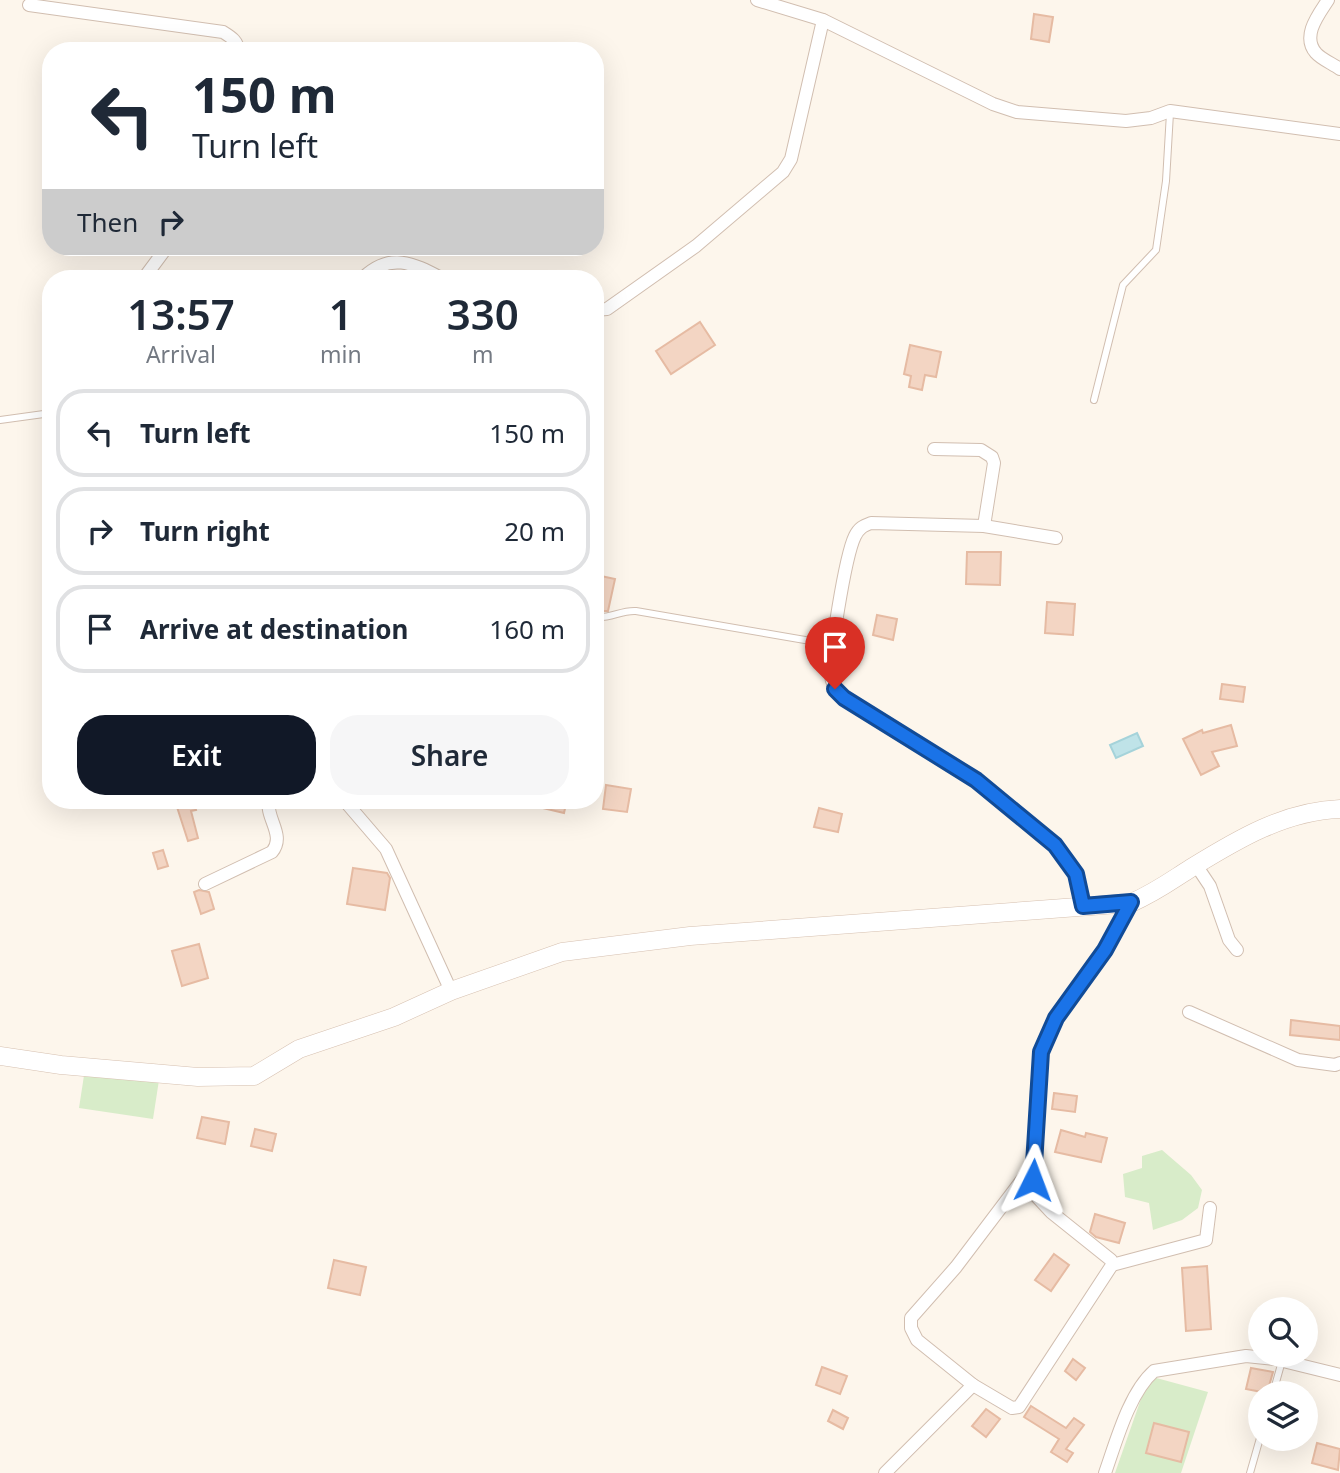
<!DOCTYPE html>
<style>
:root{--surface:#fff;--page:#f6f6f7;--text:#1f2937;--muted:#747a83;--line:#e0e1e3;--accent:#111827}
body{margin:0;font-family:"Noto Sans",sans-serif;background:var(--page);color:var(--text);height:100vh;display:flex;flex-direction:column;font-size:26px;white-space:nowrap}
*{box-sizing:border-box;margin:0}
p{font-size:23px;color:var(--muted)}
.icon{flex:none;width:38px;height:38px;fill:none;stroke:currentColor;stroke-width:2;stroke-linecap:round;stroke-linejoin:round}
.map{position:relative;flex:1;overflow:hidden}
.drawer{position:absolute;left:42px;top:270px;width:562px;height:539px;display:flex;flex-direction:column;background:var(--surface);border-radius:28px;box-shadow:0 7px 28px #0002}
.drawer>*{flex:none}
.banner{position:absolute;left:42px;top:42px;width:562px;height:214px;border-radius:28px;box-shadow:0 7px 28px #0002;background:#fff;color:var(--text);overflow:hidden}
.buttons{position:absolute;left:1248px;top:1297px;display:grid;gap:14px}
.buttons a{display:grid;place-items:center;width:70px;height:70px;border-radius:50%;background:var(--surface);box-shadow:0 7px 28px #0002;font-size:35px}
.pin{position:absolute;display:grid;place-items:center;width:60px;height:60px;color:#fff;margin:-72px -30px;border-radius:50% 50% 50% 0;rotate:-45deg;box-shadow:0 0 7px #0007}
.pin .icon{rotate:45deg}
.me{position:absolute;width:77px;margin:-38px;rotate:3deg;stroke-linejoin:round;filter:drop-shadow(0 0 5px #0008)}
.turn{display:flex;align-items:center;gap:24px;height:147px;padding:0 35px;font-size:32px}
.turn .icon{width:91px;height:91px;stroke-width:2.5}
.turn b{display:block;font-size:49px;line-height:60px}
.then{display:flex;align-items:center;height:66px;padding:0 35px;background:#0003;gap:14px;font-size:26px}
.eta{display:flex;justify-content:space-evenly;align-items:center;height:119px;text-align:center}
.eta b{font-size:42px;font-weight:600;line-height:49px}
.cta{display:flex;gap:14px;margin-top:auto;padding:14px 35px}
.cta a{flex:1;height:80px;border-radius:28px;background:var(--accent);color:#fff;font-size:28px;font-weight:600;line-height:80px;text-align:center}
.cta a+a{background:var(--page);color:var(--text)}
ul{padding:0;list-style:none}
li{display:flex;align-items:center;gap:21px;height:88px;margin:0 14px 10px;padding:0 21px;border:4px solid var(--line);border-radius:28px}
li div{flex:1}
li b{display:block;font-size:26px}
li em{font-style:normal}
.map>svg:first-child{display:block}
.green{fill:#d8ecc9}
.water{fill:#bfe3e8;stroke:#a5d3da;stroke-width:2}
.building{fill:#f3d5c3;stroke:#e6bba3;stroke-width:2}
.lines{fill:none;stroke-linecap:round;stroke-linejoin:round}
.lane-casing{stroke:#d1beb0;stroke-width:8}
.street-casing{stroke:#d1beb0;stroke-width:14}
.secondary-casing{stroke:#d6c0b0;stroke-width:19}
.lane{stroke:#fff;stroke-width:6}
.street{stroke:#fff;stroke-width:12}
.secondary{stroke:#fff;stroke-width:18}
.route-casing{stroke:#114b97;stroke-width:18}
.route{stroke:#1a73e8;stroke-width:12}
</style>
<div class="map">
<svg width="1340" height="1473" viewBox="0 0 1340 1473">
<rect width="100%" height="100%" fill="#fdf6ec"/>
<g class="green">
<polygon points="85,1069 159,1080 153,1119 79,1108"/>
<polygon points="1162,1150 1191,1175 1202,1190 1198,1208 1182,1220 1153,1230 1149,1203 1125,1197 1123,1174 1142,1168 1142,1156"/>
<polygon points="1149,1376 1208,1392 1181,1473 1115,1473"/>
</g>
<polygon class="water" points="1137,733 1143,746 1116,758 1110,745"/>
<g class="building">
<polygon points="1034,14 1053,17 1049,42 1031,39"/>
<polygon points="700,322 715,345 671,374 656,351"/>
<polygon points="910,345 941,352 936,377 925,375 922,390 909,387 911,376 904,374"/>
<polygon points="967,552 1001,552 1000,585 966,584"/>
<polygon points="601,576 615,579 608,611 595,611"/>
<polygon points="1047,602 1075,604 1073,635 1045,633"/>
<polygon points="877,615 897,619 893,640 873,635"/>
<polygon points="1222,684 1245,687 1243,702 1220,699"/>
<polygon points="1231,725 1237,746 1212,752 1219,766 1201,775 1183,739 1202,730 1203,733"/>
<polygon points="606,785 631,789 627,812 603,809"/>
<polygon points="188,800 193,800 196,810 191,811 198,838 188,841 176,804"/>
<polygon points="527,800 567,800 564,813 526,804"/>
<polygon points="819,808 842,814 838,832 814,827"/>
<polygon points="163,850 168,866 158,869 153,853"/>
<polygon points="353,868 387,873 390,878 385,910 347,904"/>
<polygon points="199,890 209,892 214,909 201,914 194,892"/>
<polygon points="199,944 208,978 182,986 172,951"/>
<polygon points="1291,1020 1340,1026 1340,1040 1290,1035"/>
<polygon points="1054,1093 1077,1096 1075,1112 1052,1109"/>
<polygon points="202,1117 229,1122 225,1144 197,1138"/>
<polygon points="255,1129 276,1134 272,1151 251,1146"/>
<polygon points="1061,1130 1085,1137 1086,1133 1107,1138 1101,1162 1055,1152"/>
<polygon points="1095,1214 1125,1223 1119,1243 1096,1237 1090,1232"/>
<polygon points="1054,1254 1069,1265 1051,1291 1035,1280"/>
<polygon points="334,1260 366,1267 360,1295 328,1288"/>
<polygon points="1207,1266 1211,1329 1186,1331 1182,1268"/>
<polygon points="1073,1359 1085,1368 1076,1380 1065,1371"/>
<polygon points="822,1367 847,1376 840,1394 816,1385"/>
<polygon points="1251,1368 1273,1372 1267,1393 1246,1389"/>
<polygon points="1031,1406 1066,1428 1074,1418 1084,1425 1066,1449 1073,1453 1067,1462 1051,1452 1059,1439 1024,1417"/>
<polygon points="986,1409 1000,1419 986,1437 972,1426"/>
<polygon points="833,1410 848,1418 843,1429 828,1421"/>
<polygon points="1154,1423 1189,1432 1181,1462 1146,1453"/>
<polygon points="1317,1443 1340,1449 1338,1470 1312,1463"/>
</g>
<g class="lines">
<defs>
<g id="lane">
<polyline points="1094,400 1123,285 1156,250 1166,181 1170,113"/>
<polyline points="0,420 51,413"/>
<path d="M595,617C610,619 621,610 636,611L834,645"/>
<polyline points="1273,1393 1282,1361"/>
<polyline points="1250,1473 1260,1438"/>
</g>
<g id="street">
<polyline points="757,0 823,20 993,104 1017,112 1126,121 1151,118 1170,111 1340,134"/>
<path d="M1328,0C1319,14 1301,36 1316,53C1321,59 1333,64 1340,69"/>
<path d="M29,5L223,32C231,37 238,41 238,51"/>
<polyline points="144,278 167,247"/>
<path d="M363,278C390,252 413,263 441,278"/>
<polyline points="595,310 607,309 696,246 783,172 791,159 823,20"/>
<polyline points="934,449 981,450 992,457 994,463 984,526"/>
<path d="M1056,538L984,526L871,523C863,526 859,528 855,536C846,554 827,663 832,681C834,688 839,693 844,698L976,780L1055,845L1076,874L1083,906"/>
<polyline points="344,800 386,849 451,991"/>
<polyline points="1196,865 1210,886 1229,940 1237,950"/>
<path d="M205,884L272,852C286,835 265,818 269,800"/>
<polyline points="1189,1012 1298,1060 1335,1065 1340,1063"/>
<polyline points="1112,1265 1206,1240 1210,1208"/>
<polyline points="973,1385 917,1340 911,1328 911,1318 956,1267 1034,1164"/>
<polyline points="885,1473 973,1385 1012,1408 1019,1407 1112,1265 1111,1260 1051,1212 1037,1197 1033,1180 1037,1087 1041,1052 1056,1018 1105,950 1131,903"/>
<path d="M1105,1473C1116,1442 1129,1393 1154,1371L1246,1356L1275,1359L1340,1375"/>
</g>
<path id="secondary" d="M0,1056L61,1065L198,1077L254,1076L299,1049L394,1017L451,991L562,952L690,936L1131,903C1156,892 1169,882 1191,868C1238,839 1285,811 1340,809"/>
</defs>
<use href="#lane" class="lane-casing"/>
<use href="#street" class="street-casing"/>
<use href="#secondary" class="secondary-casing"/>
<use href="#lane" class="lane"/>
<use href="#street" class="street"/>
<use href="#secondary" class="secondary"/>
</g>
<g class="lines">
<defs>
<polyline id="route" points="835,689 844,698 976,780 1055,845 1076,874 1083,906 1131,902 1105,950 1056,1018 1041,1052 1033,1180"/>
</defs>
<use href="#route" class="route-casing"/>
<use href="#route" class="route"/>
</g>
</svg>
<div class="buttons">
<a><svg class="icon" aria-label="search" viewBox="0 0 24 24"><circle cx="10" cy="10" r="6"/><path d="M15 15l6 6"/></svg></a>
<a><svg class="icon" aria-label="layers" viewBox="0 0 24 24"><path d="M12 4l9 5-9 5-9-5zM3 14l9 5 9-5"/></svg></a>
</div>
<div class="pin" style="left:835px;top:689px;background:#d93025"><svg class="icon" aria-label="arrive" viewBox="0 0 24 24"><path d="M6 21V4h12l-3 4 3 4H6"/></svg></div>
<svg class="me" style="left:1033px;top:1180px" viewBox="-20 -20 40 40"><path d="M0-17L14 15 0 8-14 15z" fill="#1a73e8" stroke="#fff" stroke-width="4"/></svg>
<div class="banner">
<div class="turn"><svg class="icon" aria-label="left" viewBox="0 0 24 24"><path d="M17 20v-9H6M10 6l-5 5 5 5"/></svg><div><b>150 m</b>Turn left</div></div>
<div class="then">Then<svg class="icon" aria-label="right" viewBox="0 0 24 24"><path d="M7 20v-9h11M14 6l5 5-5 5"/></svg></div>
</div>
<section class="drawer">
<div class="eta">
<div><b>13:57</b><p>Arrival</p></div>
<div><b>1</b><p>min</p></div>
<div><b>330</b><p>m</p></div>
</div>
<ul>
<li><svg class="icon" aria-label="left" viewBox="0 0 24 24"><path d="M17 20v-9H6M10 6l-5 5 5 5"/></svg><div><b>Turn left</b></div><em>150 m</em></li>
<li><svg class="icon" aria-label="right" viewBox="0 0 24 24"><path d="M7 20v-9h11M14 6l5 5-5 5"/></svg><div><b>Turn right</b></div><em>20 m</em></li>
<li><svg class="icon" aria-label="arrive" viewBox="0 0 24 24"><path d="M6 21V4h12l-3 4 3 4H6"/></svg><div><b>Arrive at destination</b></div><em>160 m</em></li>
</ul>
<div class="cta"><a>Exit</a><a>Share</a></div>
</section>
</div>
